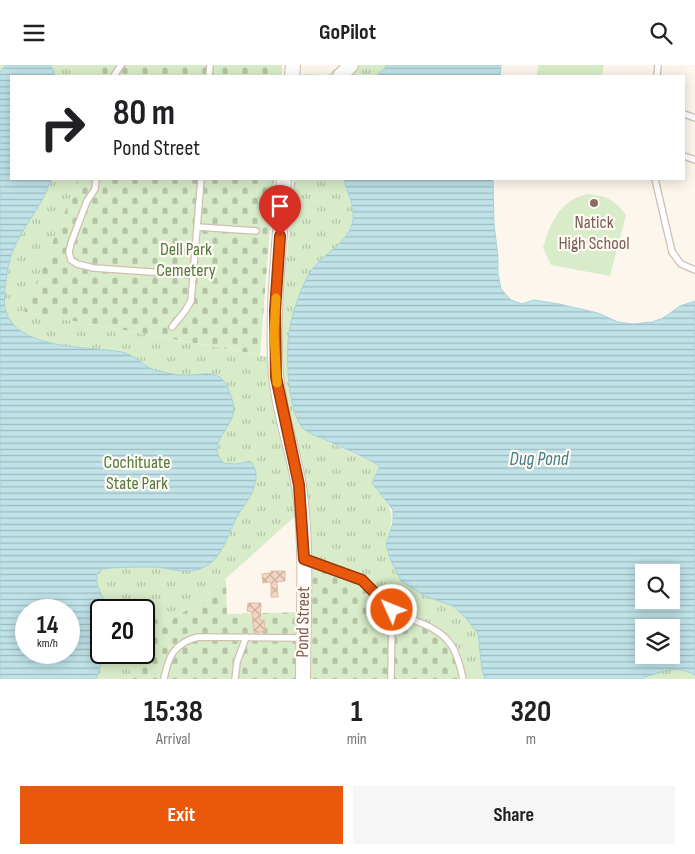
<!DOCTYPE html>
<style>
:root{--surface:#fff;--page:#f6f6f6;--text:#202124;--muted:#757577;--accent:#ea580c}
body{margin:0;font-family:"Sofia Sans Condensed",sans-serif;background:var(--page);color:var(--text);height:100vh;display:flex;flex-direction:column;font-size:19px;white-space:nowrap}
*{box-sizing:border-box;margin:0}
p{font-size:16px;color:var(--muted)}
.icon{flex:none;width:28px;height:28px;fill:none;stroke:currentColor;stroke-width:2;stroke-linecap:round;stroke-linejoin:round}
.map{position:relative;height:614px;overflow:hidden}
.details{display:flex;flex-direction:column;background:var(--surface);flex:1}
.details>*{flex:none}
.guide{position:absolute;left:10px;top:10px;width:675px;height:105px;border-radius:0px;box-shadow:0 2px 12px #0003;background:#fff;color:var(--text);overflow:hidden}
.buttons{position:absolute;left:635px;top:499px;display:grid;gap:10px}
.buttons a{display:grid;place-items:center;width:45px;height:45px;border-radius:0px;background:var(--surface);box-shadow:0 2px 12px #0003;font-size:25px}
.speed{position:absolute;left:15px;top:534px;display:flex;gap:10px;font-size:25px;font-weight:700;text-align:center}
.speed>*{display:grid;place-content:center;width:65px;height:65px;border-radius:50%;background:var(--surface);box-shadow:0 2px 12px #0003;line-height:1}
.speed small{font-size:12px;font-weight:400}
.speed .limit{border:2px solid #111;border-radius:8px;background:#fff;color:#111}
.pin{position:absolute;display:grid;place-items:center;width:42px;height:42px;color:#fff;margin:-51px -21px;border-radius:50% 50% 50% 0;rotate:-45deg;box-shadow:0 0 5px #0007}
.pin .icon{rotate:45deg}
.me{position:absolute;width:55px;margin:-28px;rotate:314deg;stroke-linejoin:round;filter:drop-shadow(0 0 4px #0008)}
.turn{display:flex;align-items:center;gap:18px;height:105px;padding:0 20px;font-size:22px}
.turn .icon{width:65px;height:65px;stroke-width:2.5}
.turn b{display:block;font-size:35px;line-height:42px}
.eta{display:flex;justify-content:space-evenly;align-items:center;height:85px;text-align:center}
.eta b{font-size:30px;font-weight:700;line-height:35px}
.button{display:flex;gap:10px;margin-top:auto;padding:10px 20px}
.button a{flex:1;height:58px;border-radius:0px;background:var(--accent);color:#fff;font-size:20px;font-weight:700;line-height:58px;text-align:center}
.button a+a{background:var(--page);color:var(--text)}
header{display:flex;justify-content:space-between;align-items:center;height:65px;padding:0 20px;background:var(--surface);font-size:22px;font-weight:700}
.map>svg:first-child{display:block}
.green{fill:#d8ecc9}
.cemetery{fill:url(#cemetery-stones)}
.park{fill:url(#park-tufts);fill-rule:evenodd}
.water{fill:url(#water-rules);stroke:#a5d3da;fill-rule:evenodd}
.building{fill:url(#building-cross-hatch);stroke:#e6bba3}
.lines{fill:none;stroke-linecap:round;stroke-linejoin:round}
.service-casing{stroke:#d1beb0;stroke-width:8}
.tertiary-casing{stroke:#d1beb0;stroke-width:16}
.service{stroke:#fff;stroke-width:5.5}
.tertiary{stroke:#fff;stroke-width:14}
.route-casing{stroke:#983908;stroke-width:12}
.route{stroke:#ea580c;stroke-width:9}
.slow{stroke:#f59e0b;stroke-width:9}
.education-dot{fill:#8d6e63;stroke:#fffaf3;stroke-width:2}
.labels{text-anchor:middle;dominant-baseline:central;stroke-width:4.5;stroke-linejoin:round;paint-order:stroke}
.education-label{font-size:18px;fill:#785e54;stroke:#fffaf3}
.park-label{font-size:18px;fill:#537a41;stroke:#fffaf3}
.street-label{font-size:18px;fill:#7a5c4d;stroke:#fffaf3}
.water-label{font-size:19px;font-style:italic;fill:#437c86;stroke:#fffaf3}
</style>
<header><svg class="icon" aria-label="menu" viewBox="0 0 24 24"><path d="M4 6h16M4 12h16M4 18h16"/></svg>GoPilot<svg class="icon" aria-label="search" viewBox="0 0 24 24"><circle cx="10" cy="10" r="6"/><path d="M15 15l6 6"/></svg></header>
<div class="map">
<svg width="695" height="614" viewBox="0 0 695 614">
<defs>
<pattern id="cemetery-stones" width="16" height="16" patternUnits="userSpaceOnUse" patternTransform="scale(1.25)"><rect width="16" height="16" fill="#d8ecc9"/><path d="M2 7V4a2 2 0 0 1 4 0v3zM10 15v-3a2 2 0 0 1 4 0v3z" fill="#b4c2a5"/></pattern>
<pattern id="park-tufts" width="24" height="20" patternUnits="userSpaceOnUse" patternTransform="scale(1.25)"><rect width="24" height="20" fill="#d8ecc9"/><path d="M3 7l-1-3M5 7V3M7 7l1-3M15 17l-1-3M17 17v-4M19 17l1-3" fill="none" stroke="#b4c2a5"/></pattern>
<pattern id="water-rules" width="6" height="5" patternUnits="userSpaceOnUse" patternTransform="scale(1.25)"><rect width="6" height="5" fill="#bfe3e8"/><path d="M0 2.5h6" fill="none" stroke="#a0bbbe"/></pattern>
<pattern id="building-cross-hatch" width="8" height="8" patternUnits="userSpaceOnUse" patternTransform="scale(1.25)"><rect width="8" height="8" fill="#f3d5c3"/><path d="M0 0l8 8M0 8l8-8" fill="none" stroke="#cab0a1"/></pattern>
</defs>
<rect width="100%" height="100%" fill="#fdf6ec"/>
<g class="green">
<polygon points="538,0 604,0 602,11 537,11"/>
<path d="M587,129C607,131 614,134 626,150L610,211L551,200L543,183C547,167 554,148 569,137C574,133 581,131 587,129Z"/>
</g>
<g class="cemetery">
<polygon points="91,0 282,0 282,11 90,11"/>
<polygon points="78,114 274,114 260,290 24,247"/>
<polygon points="304,488 320,496 357,508 364,512 387,536 407,550 437,561 447,568 460,587 467,614 129,614 133,588 144,588 144,553 168,557 201,536 226,514 227,549 303,547"/>
</g>
<g class="park">
<path d="M0,0H91L90,11H11V114H78L24,247L275,293L279,190L287,191L294,114H344L353,147V155L346,171L335,184L317,197L308,210L303,222L290,261L289,276L292,333L315,371L380,401L372,418C392,447 397,443 386,479L468,554L478,569L482,605L485,614H467L460,586L447,569L437,561L407,550L394,542L364,512L357,508L320,496L304,488L301,446L201,536L168,557L144,553V545H101V588H133L129,614H0ZM26,545H69V588H26Z"/>
<polygon points="340,0 388,0 376,11 304,11 304,9 328,10"/>
<polygon points="671,604 688,606 695,610 695,614 643,614 644,612"/>
</g>
<g class="water">
<path d="M6,0H51L55,11H11V114H51C43,142 20,163 11,191C8,202 6,213 5,225C5,230 4,238 5,243C14,286 90,281 122,287C136,290 144,303 158,306C167,308 176,310 185,310C197,311 210,305 221,313C225,317 227,321 229,326C233,335 236,346 231,355C224,370 208,383 224,398L236,399L250,396C261,407 255,423 248,435C244,441 239,447 236,454C229,467 224,485 214,495C194,514 175,503 152,502C135,502 118,502 102,504L97,509V519L108,545H101V588H105L96,614H0V7ZM26,545H69V588H26Z"/>
<polygon points="388,0 501,0 500,11 376,11"/>
<path d="M344,114H493L494,159L498,192V209L501,224L511,235L522,239L534,235L559,239L598,248L618,257L633,259L652,257L663,253L680,241L695,236V610C674,599 665,607 644,612L643,614H485L482,605L478,569L467,554L453,541L425,531L401,516L391,496L386,479L393,458V445L372,418L380,401C364,392 348,385 332,378C323,373 309,370 302,362C287,343 285,285 290,262C292,249 302,220 309,209C321,188 349,180 353,154C355,141 346,126 344,114ZM644,508H671V535H644ZM644,562H671V590H644Z"/>
</g>
<g class="building">
<polygon points="271,506 285,506 285,516 277,517 278,532 271,532 271,517 263,518 262,509 271,508"/>
<polygon points="248,538 261,538 260,556 264,555 265,566 254,568 252,547 247,546"/>
</g>
<g class="lines">
<defs>
<g id="service">
<polyline points="114,11 121,0"/>
<polyline points="209,11 210,0"/>
<polyline points="657,11 658,0"/>
<polyline points="684,49 695,53"/>
<polyline points="684,91 695,95"/>
<polyline points="96,114 95,124 87,136 71,178 69,187 71,195 77,199 94,203 194,210"/>
<polyline points="655,114 672,187 681,199 695,205"/>
<polyline points="198,162 256,166"/>
<polyline points="172,262 185,246 191,236 201,114"/>
<path d="M304,494L355,511C370,520 378,536 393,545C402,551 411,554 421,558C451,570 457,585 463,614"/>
<path d="M164,614C168,592 174,578 198,572L302,573"/>
<polyline points="235,614 237,597 246,572"/>
<polyline points="391,614 392,545"/>
</g>
<g id="tertiary">
<polyline points="292,11 293,0"/>
<polyline points="340,11 351,0"/>
<path d="M284,114C280,179 271,245 276,310C279,348 293,384 299,421C308,485 303,550 303,614"/>
</g>
</defs>
<use href="#service" class="service-casing"/>
<use href="#tertiary" class="tertiary-casing"/>
<use href="#service" class="service"/>
<use href="#tertiary" class="tertiary"/>
</g>
<g class="lines">
<defs>
<polyline id="route" points="280,171 275,246 276,312 299,420 304,494 362,515 392,545"/>
</defs>
<use href="#route" class="route-casing"/>
<use href="#route" class="route"/>
<polyline class="slow" points="276,233 274,270 277,318"/>
</g>
<circle class="education-dot" cx="594" cy="138" r="5"/>
<g class="labels">
<g class="education-label">
<text x="594" y="157">Natick<tspan x="594" dy="21">High School</tspan></text>
</g>
<g class="park-label">
<text x="186" y="184">Dell Park<tspan x="186" dy="21">Cemetery</tspan></text>
<text x="137" y="397">Cochituate<tspan x="137" dy="21">State Park</tspan></text>
</g>
<g class="street-label">
<text transform="translate(303 557) rotate(-89)">Pond Street</text>
</g>
<g class="water-label">
<text x="539" y="394">Dug Pond</text>
</g>
</g>
</svg>
<div class="buttons">
<a><svg class="icon" aria-label="search" viewBox="0 0 24 24"><circle cx="10" cy="10" r="6"/><path d="M15 15l6 6"/></svg></a>
<a><svg class="icon" aria-label="layers" viewBox="0 0 24 24"><path d="M12 4l9 5-9 5-9-5zM3 14l9 5 9-5"/></svg></a>
</div>
<div class="speed"><div>14<small>km/h</small></div><div class="limit">20</div></div>
<div class="pin" style="left:280px;top:171px;background:#d93025"><svg class="icon" aria-label="arrive" viewBox="0 0 24 24"><path d="M6 21V4h12l-3 4 3 4H6"/></svg></div>
<svg class="me" style="left:392px;top:545px" viewBox="-20 -20 40 40"><circle r="17" fill="#ea580c" stroke="#fff" stroke-width="3"/><path d="M0-11L8 9 0 5-8 9z" fill="#fff"/></svg>
<div class="guide">
<div class="turn"><svg class="icon" aria-label="right" viewBox="0 0 24 24"><path d="M7 20v-9h11M14 6l5 5-5 5"/></svg><div><b>80 m</b>Pond Street</div></div>
</div>
</div>
<section class="details">
<div class="eta">
<div><b>15:38</b><p>Arrival</p></div>
<div><b>1</b><p>min</p></div>
<div><b>320</b><p>m</p></div>
</div>
<div class="button"><a>Exit</a><a>Share</a></div>
</section>
